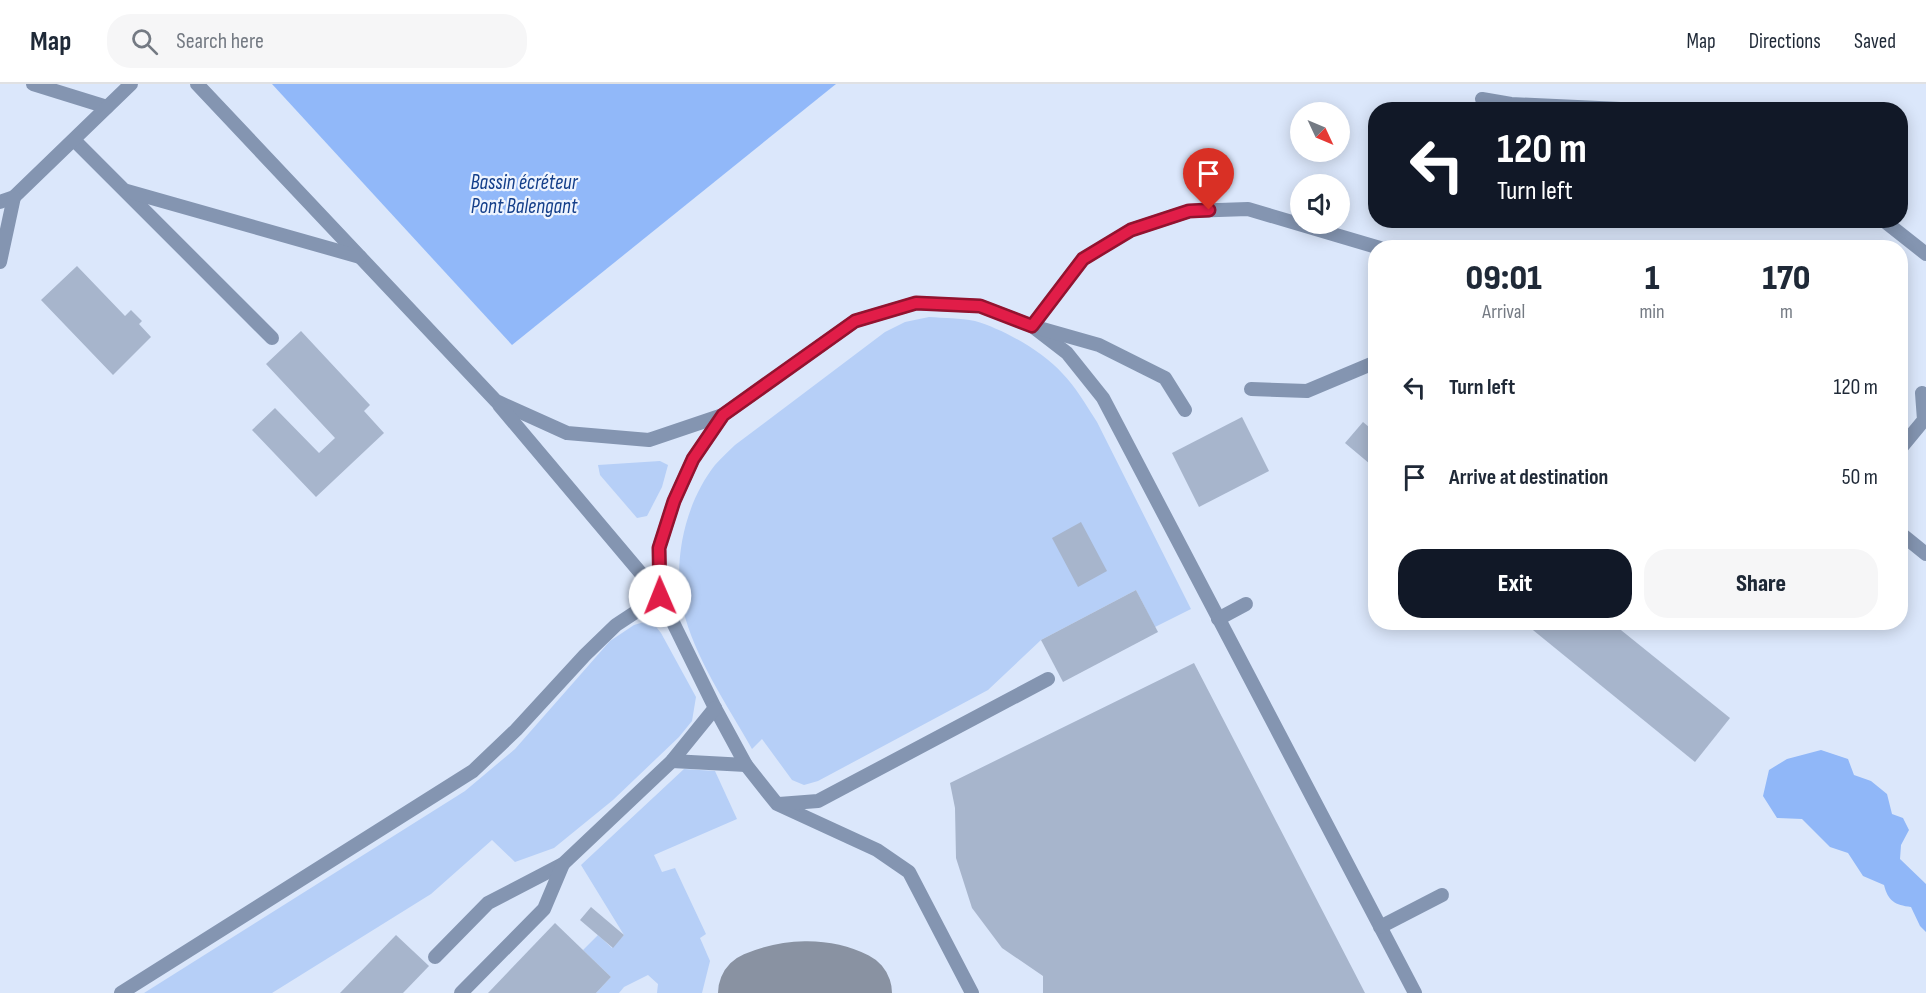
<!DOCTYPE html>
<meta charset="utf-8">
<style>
:root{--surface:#fff;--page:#f6f6f7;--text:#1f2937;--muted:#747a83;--line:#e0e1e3;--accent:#111827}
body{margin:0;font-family:"Sofia Sans Condensed",sans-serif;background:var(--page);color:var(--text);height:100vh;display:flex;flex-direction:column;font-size:22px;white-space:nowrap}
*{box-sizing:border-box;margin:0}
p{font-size:20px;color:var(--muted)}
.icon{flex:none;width:33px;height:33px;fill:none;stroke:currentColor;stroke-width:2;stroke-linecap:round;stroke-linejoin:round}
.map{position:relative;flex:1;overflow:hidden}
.details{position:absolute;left:1368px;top:156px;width:540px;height:390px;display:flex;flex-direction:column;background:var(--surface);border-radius:24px;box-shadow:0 3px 15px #0003}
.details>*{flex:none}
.hud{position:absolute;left:1368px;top:18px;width:540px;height:126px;border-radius:24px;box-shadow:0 3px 15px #0003;background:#111827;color:#fff;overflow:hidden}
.needle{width:39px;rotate:134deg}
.fabs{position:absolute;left:1290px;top:18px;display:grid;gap:12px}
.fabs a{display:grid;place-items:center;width:60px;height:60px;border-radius:50%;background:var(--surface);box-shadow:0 3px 15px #0003;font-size:30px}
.pin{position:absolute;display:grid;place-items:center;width:51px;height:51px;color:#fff;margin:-62px -26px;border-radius:50% 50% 50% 0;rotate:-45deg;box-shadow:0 0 6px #0007}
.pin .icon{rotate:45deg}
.me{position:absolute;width:66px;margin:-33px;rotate:359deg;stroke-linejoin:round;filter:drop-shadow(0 0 4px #0008)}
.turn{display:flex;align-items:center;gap:21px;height:126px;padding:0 30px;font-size:27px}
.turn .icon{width:78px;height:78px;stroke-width:2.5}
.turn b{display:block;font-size:42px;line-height:51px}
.eta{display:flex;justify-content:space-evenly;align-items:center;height:102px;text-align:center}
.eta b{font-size:36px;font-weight:800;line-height:42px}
.action{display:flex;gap:12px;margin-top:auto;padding:12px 30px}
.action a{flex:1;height:69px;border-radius:24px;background:var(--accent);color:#fff;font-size:24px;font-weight:800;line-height:69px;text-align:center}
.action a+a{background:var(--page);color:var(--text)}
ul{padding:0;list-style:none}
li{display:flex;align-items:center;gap:18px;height:90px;padding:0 30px}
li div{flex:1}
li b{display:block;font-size:22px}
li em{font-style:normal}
header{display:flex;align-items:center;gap:36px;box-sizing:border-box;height:84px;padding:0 30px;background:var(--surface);border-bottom:2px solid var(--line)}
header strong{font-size:28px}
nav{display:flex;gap:33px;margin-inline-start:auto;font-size:21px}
.search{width:420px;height:54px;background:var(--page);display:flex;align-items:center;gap:15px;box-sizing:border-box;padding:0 21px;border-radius:24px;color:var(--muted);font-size:22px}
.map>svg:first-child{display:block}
.green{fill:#b6cff7}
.forest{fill:#90b7f8}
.water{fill:#91b8f9}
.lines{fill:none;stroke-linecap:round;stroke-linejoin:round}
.taxiway{stroke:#8992a2;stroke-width:84}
.building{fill:#a7b5cc}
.service{stroke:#8495b1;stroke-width:14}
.route-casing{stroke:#92132f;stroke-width:15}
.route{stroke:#e11d48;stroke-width:10}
.labels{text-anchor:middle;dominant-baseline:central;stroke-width:4.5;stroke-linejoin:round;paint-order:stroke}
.water-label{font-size:21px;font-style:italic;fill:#143f8a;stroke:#eef4fe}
</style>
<header>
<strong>Map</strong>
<div class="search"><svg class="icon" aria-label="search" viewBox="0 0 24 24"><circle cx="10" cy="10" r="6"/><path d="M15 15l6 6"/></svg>Search here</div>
<nav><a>Map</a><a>Directions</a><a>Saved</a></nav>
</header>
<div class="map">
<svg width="1926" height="909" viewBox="0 0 1926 909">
<rect width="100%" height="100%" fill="#dbe7fb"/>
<g class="green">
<path d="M929,233C944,234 960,234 975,237C1003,245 1042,267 1062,289C1076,303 1086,321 1097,338L1191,525L1155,543L1136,506L1041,556L988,606L818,697L804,701L792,696L762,655L752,665C728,622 694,573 683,525C672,478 685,419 715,381C721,374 728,368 735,361L885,248L905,238Z"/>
<polygon points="660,377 668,381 662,403 647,432 637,434 600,391 598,381"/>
<polygon points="644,538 653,539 661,549 696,613 692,637 679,653 613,716 554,764 515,778 492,756 431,810 272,909 144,909 465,707 515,665 610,557 634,541"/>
<polygon points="684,685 715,687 737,735 654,771 662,788 675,784 706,850 700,854 710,877 702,909 657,909 658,900 648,891 624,903 619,909 596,909 611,893 583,866 598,851 612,864 624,851 581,781"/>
</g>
<path class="forest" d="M1821,666L1848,675L1854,691L1871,697L1887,710L1892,730L1903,734L1909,746L1901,761L1900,775L1926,800V848L1920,842L1911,823C1895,821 1888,817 1884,801L1863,792L1848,769L1830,763L1802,735L1777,734L1763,712L1769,686L1787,675Z"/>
<polygon class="water" points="272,0 836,0 512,261"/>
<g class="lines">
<path class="taxiway" d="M760,909C789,897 822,895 850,909"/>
</g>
<g class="building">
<polygon points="77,182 125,232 131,226 142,237 139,240 151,253 113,291 41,216"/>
<polygon points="301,247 370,321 364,327 384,349 316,413 252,346 275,324 319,369 335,354 266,280"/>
<polygon points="1242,333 1269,387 1199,423 1172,369"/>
<polygon points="1363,338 1376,349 1376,385 1345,359"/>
<polygon points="1081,438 1107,487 1078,503 1052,454"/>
<polygon points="1136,506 1158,548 1063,598 1041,556"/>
<polygon points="1523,538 1611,538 1730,634 1695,678"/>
<polygon points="1194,579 1290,764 1365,909 1043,909 1043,892 1002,864 972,824 956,774 955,724 950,699"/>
<polygon points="591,823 624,851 613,864 580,836"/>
<polygon points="555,839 611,893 596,909 488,909"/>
<polygon points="396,851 429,882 403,909 340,909"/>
</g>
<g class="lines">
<g class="service">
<polyline points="33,0 107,23"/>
<polyline points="197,0 496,317 567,349 649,356 723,331 855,237 916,219 980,222 1032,242 1067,269 1103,314 1415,909"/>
<polyline points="1482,15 1511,20 1642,26"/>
<polyline points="74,56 272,254"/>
<polyline points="127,107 360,173"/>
<polyline points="0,118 14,113 131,0"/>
<polyline points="1883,136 1926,170"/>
<polyline points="0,178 14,113"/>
<polyline points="1251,305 1307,307 1376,278"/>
<polyline points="499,321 660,512 715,624 746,681 777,720 877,766 909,788 972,909"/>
<polyline points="1185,326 1165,294 1099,261 1032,242 1083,175 1131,146 1189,127 1248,125 1380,164"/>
<polyline points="1900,365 1924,336 1922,309"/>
<polyline points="1900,449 1926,470"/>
<polyline points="1218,535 1246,520"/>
<polyline points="672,677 746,681"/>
<polyline points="779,720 818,717 1048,595"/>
<polyline points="1380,843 1442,811"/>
<polyline points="435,873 488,819 563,780 672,677 715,624"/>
<polyline points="121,909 473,687 516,646 585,571 616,541 660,512 659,464 674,417 693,375 723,331"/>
<polyline points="461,909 544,825 563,780"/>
</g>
</g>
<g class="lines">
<defs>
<polyline id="route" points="660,512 659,464 674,417 693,375 723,331 855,237 916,219 980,222 1032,242 1083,175 1131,146 1189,127 1209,126"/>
</defs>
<use href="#route" class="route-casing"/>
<use href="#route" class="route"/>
</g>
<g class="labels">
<g class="water-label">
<text x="524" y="98">Bassin écréteur<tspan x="524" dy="24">Pont Balengant</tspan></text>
</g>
</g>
</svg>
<div class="fabs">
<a><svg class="needle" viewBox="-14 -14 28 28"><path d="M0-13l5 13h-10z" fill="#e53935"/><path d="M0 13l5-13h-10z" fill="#747a83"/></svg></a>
<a><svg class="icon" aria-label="sound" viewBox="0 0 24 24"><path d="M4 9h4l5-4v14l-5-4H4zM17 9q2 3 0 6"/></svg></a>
</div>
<div class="pin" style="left:1209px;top:126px;background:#d93025"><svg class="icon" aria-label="arrive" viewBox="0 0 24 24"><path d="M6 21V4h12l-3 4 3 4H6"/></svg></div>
<svg class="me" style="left:660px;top:512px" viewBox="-20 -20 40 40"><circle r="19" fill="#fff"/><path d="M0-13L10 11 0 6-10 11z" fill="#e11d48"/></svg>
<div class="hud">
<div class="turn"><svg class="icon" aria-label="left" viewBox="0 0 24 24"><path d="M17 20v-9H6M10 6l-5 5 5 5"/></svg><div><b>120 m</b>Turn left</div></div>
</div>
<section class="details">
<div class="eta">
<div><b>09:01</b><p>Arrival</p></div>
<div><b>1</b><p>min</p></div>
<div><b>170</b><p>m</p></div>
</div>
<ul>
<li><svg class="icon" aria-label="left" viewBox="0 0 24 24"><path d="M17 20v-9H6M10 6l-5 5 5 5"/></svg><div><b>Turn left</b></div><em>120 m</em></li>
<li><svg class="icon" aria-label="arrive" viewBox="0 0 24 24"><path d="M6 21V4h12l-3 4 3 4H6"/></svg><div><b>Arrive at destination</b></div><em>50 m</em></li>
</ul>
<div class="action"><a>Exit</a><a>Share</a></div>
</section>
</div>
